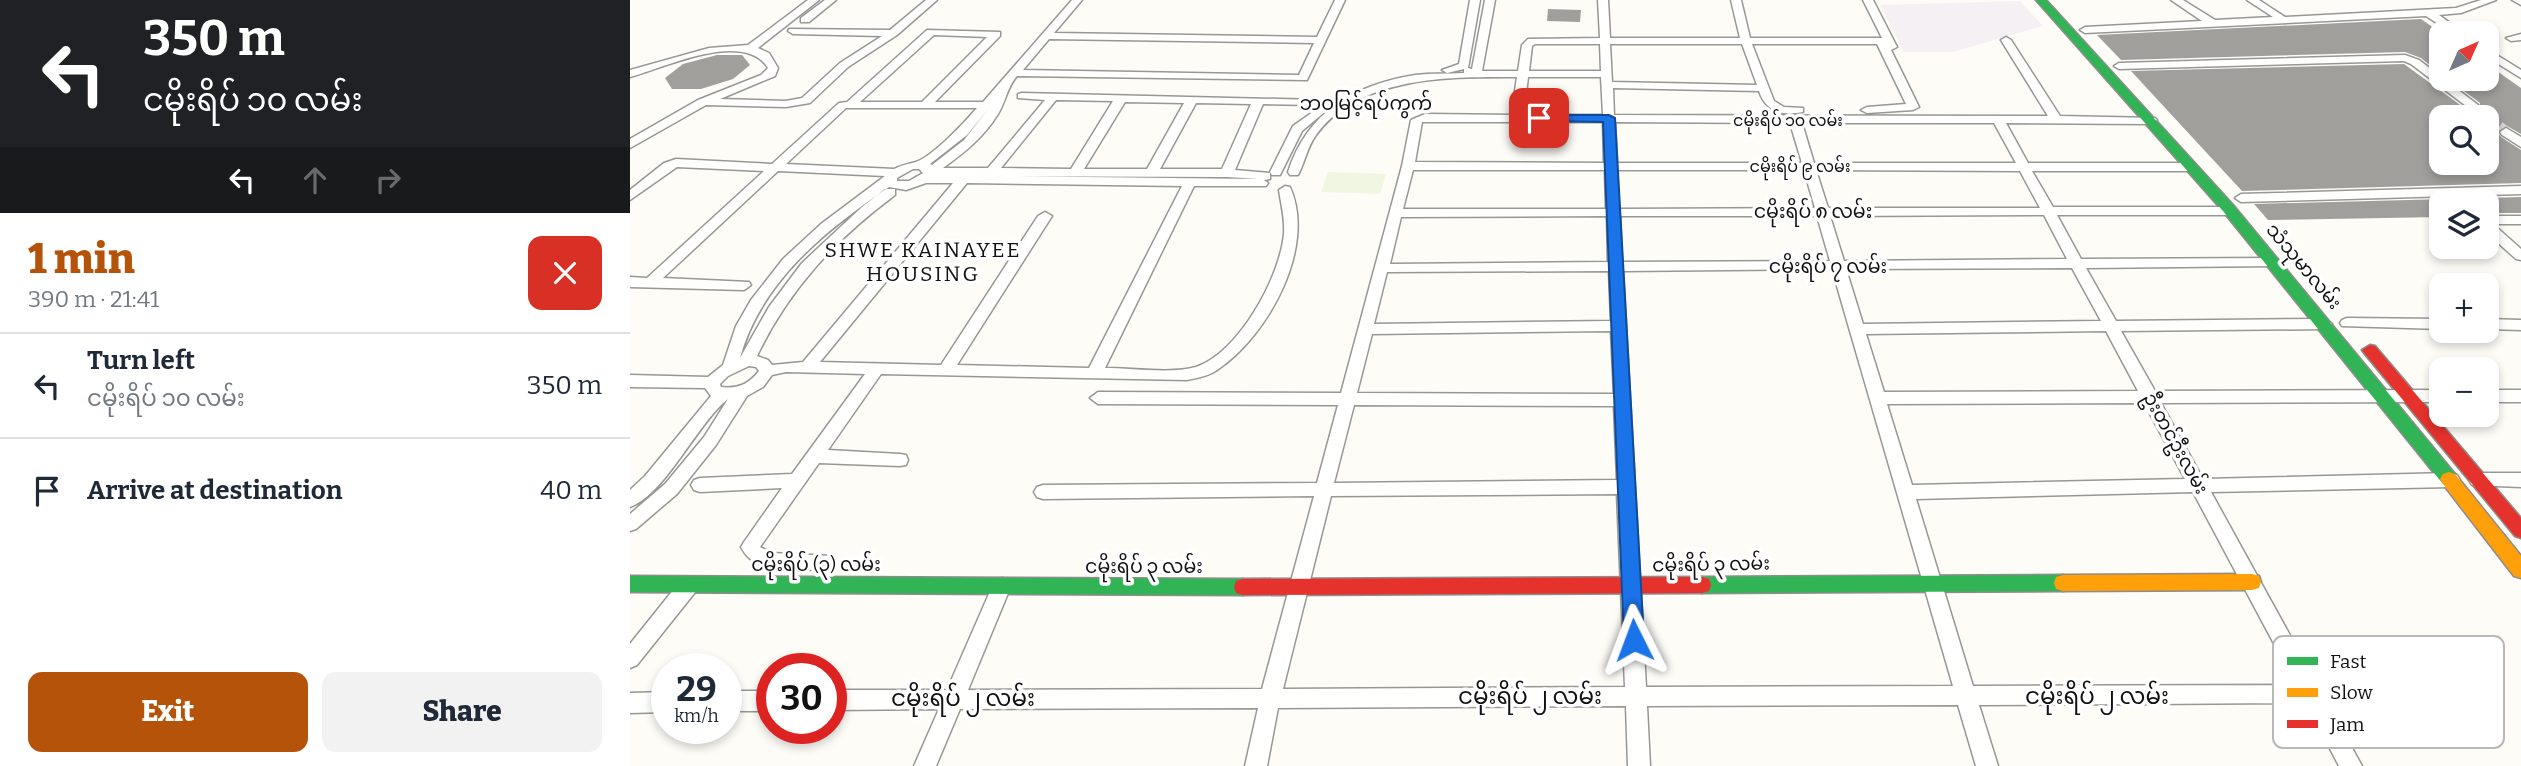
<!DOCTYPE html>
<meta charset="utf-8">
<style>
:root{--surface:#fff;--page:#f2f2f3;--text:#1f2937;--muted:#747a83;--line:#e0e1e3;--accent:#b45309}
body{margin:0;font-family:Bitter,"Noto Sans Myanmar",serif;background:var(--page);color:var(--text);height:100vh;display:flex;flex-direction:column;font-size:26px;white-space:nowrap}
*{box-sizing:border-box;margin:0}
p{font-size:23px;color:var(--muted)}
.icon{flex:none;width:38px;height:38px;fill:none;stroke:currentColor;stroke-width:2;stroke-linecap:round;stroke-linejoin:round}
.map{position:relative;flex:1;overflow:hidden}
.details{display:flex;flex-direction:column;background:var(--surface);width:630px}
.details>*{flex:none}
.top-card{background:#202124;color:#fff;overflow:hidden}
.needle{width:46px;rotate:45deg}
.tools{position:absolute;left:1799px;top:21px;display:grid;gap:14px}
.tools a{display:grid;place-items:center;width:70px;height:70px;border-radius:14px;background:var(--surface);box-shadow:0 4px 10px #0003;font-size:35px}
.speed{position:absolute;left:21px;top:653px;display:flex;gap:14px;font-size:35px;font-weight:700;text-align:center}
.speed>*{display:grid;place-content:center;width:91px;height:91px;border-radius:50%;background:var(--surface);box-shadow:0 4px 10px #0003;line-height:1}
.speed small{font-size:18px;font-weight:400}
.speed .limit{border:10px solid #d22;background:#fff;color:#111}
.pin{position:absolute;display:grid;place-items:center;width:60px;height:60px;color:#fff;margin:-30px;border-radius:14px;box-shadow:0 4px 10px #0006}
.me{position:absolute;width:77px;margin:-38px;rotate:357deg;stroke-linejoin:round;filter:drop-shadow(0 0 5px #0008)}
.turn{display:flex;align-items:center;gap:24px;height:147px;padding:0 28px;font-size:32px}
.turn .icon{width:91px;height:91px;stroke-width:2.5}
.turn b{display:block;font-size:49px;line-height:60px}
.lanes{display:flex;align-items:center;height:66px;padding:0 28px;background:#0003;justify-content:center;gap:35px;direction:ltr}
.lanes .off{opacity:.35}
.round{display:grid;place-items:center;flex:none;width:74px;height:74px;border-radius:14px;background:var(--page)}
.summary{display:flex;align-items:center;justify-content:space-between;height:119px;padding:0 28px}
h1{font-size:42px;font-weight:800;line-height:52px;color:var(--accent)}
.button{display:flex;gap:14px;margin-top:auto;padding:14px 28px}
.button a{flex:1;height:80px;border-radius:14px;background:var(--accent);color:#fff;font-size:28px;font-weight:800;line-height:80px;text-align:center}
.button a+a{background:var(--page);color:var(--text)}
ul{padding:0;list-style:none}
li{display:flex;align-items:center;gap:21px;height:105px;padding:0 28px;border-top:2px solid var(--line)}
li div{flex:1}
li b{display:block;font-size:26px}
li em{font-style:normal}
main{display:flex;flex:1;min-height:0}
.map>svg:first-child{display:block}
.industrial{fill:#f5f0f3}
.pitch{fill:#f0f6e1}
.building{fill:#a19f9c;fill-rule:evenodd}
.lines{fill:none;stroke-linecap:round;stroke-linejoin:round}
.street-tunnel{stroke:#dad9d4;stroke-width:11;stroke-dasharray:11 5;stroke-linecap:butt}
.street-casing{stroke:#979795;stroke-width:3}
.fast-casing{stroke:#8e8d8b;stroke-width:3}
.slow-casing{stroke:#8e8d8b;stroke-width:3}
.jam-casing{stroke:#8e8d8b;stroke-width:3}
.street{fill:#fffffe;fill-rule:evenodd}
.fast{fill:#30b455;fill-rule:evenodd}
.slow{fill:#ff9f0a;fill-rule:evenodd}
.jam{fill:#e5322d;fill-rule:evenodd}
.route{fill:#1a73e8;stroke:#114b97;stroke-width:2}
.labels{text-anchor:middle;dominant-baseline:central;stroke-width:7;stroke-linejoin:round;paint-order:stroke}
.far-street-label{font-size:16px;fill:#111;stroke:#fff}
.far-quarter-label{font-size:19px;fill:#111;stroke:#fff}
.street-label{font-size:19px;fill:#111;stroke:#fff}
.neighbourhood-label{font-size:21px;letter-spacing:2px;fill:#111;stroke:#fff}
.near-street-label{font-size:23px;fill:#111;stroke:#fff}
.key{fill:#fff;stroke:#b8b8b8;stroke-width:2}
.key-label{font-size:19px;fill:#111}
</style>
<main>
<section class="details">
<div class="top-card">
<div class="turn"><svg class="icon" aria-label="left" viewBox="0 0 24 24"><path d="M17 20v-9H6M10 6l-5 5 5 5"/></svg><div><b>350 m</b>ငမိုးရိပ် ၁၀ လမ်း</div></div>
<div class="lanes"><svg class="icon" aria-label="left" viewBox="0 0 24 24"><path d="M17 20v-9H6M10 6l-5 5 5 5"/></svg><svg class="icon off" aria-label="ahead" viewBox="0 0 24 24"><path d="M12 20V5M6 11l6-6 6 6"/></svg><svg class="icon off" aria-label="right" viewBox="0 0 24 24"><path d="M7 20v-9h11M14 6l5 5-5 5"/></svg></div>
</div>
<div class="summary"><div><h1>1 min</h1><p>390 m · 21:41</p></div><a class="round" style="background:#d93025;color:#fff"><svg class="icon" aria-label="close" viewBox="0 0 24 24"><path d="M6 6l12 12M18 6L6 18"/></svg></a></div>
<ul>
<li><svg class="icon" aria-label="left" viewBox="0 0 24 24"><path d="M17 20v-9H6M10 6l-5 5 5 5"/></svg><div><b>Turn left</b><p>ငမိုးရိပ် ၁၀ လမ်း</p></div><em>350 m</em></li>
<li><svg class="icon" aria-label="arrive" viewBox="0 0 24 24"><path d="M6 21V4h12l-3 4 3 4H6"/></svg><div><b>Arrive at destination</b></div><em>40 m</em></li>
</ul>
<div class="button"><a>Exit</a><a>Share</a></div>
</section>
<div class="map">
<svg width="1891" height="766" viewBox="0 0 1891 766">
<rect width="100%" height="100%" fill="#fdfcf7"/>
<polygon class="industrial" points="1390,1 1413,26 1323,52 1274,52 1250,5"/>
<polygon class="pitch" points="698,172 756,174 750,194 691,192"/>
<g class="building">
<polygon points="918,9 951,10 950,22 917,21"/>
<polygon points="1791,19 1811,33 1811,74 1791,58 1775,52 1491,60 1467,35"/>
<polygon points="112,55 120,65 103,79 71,89 42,89 35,78 53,64 87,55"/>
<path d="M1774,64L1840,112L1850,111V103L1818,79H1857V64L1891,88V134L1877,126L1867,131L1871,137L1891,150V183L1612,191L1501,71ZM1811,117H1857V163H1811Z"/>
<polygon points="1891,197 1891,213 1857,213 1857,201 1811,201 1811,217 1638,220 1624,204"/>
</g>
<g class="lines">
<polyline class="street-tunnel" points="1844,107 1876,132"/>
<defs>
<g id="street">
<path d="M178,0H189L128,48L139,53L148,68L145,76L90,99L156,101L172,98L210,63L252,36L163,34L158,31L159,29L260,30L296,0H307L267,35L218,67L180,103L156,107L76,105L0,148V139L68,100L131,75L138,68C114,29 34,68 0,77V70L79,48L118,45Z"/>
<polygon points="195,0 206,0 179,22 171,22 171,18"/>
<path d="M442,0H452L424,33L687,37L705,0H715L677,80L387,76C377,87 376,101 368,114C354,137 334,153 313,168H358L415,100L388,98V94L392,93L689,100L691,102L685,105L633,104L605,170L640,173V179L634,180L638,183L636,186H564L475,368C501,368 541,374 566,367C609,353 651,275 654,233C655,218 651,204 649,190L655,186L660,187C687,247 638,336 587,370C579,376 567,378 557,380L251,374L198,450L270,454L276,455L278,460L276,465L270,466L189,463L130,547L142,553L202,556L204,561L202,566L195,569C167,570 126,577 111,547L114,542L152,488L70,492L64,490L61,485L64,480L70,478L162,474L235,374L156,372L142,375L133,387L117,396L86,445L47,494L6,529L0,531V514L35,484L74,437L98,399C68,422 35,495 0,507V490L15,476L81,396L75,388L0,387V375L78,377L93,365L106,326L121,300L153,259L191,224L255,176L148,171L33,278L119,282L121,285L114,290L0,287V277L17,278L134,171L47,167L0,200V190L34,163L46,159L142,164L209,103L217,102L297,30L370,32V36L305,102H353ZM304,35L357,37L292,102H230ZM419,39L684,43L669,75L393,70ZM426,100L483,101L441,169L371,168ZM495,102L554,103L517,169H454ZM566,103L621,104L592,169H530ZM216,108H347C335,122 303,156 286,162C278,164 272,165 264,169L156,164ZM359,108L334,140L302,165L300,164L337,135ZM283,169H289L293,173L279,181H267V178ZM355,176L597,177L628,179ZM296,183H323L173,362L142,365L138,360L127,356C159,289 206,239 265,195V189H255L232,207L172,263L139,307L110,358C131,281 196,230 259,187L276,190ZM337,183L552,186L459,368L327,365L422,216L415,212L408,216L311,365L190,362ZM119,366L126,367L129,371C119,384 108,389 91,387L90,384L98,376Z"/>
<path d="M840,0H850L838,68L842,69L855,0H865L852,71H888L892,45L898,39L970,38L968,0H978L980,38H1110L1101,0H1111L1120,38H1252L1233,0H1243L1267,47L1261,50L1289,107L1283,110L1237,113L1231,110L1237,107L1276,104L1247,44H1122L1144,101L1154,107L1173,108V112C1152,116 1136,112 1129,91L983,88L984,115L1418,116L1371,40L1376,37L1381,40L1430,116L1525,118L1527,120L1521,124L1376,123L1398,163H1562L1568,167L1562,171H1402L1423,207H1600L1607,211L1600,215H1427L1451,259L1644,258L1651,262L1644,266L1456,268L1486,321L1695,319L1702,324L1695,329L1491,331L1525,391L1811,390V402L1531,403L1573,479L1821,473L1827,475L1830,480L1827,485L1821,487L1581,492L1732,766H1709L1676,703L1349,705L1368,766H1346L1328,705L1017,706L1020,766H998L996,706L648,708L637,766H615L628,708L330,709L306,766H284L309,709L201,710V690H317L365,580L372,578L379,580L381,586L338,690L632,689L684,496L413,499L407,497L404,492L407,487L413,485L687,483L708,405L468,404L460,398L468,392L711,393L772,166L781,120L795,114L885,115L882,112L887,77C821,77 730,75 686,135C677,147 675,162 668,175H660L658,172C677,112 724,85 785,75C801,73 817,74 834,73V69L817,73L812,70L829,64ZM905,44H970L971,71H899L902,46ZM980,44H1112L1127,85L982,82ZM898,77H971L973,115H891L894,112ZM792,122H973L974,163L785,162ZM985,122L1160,123L1172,163H987ZM1172,123H1364L1386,163H1184ZM783,170H975L976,209H773ZM987,170H1174L1185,208L989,209ZM1186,170L1390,171L1410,208H1198ZM1414,215L1437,259L1214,261L1200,216ZM977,216L978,262L760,264L771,217ZM990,216H1187L1200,261L992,262ZM1442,268L1471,321L1233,324L1216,269ZM1202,269L1323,686L1016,687L993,271ZM979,271L981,321L744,324L757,272ZM981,331L984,394L727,393L742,334ZM1476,331L1508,391L1254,392L1236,334ZM1514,403L1555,479L1282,485L1257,404ZM724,405L984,406L987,480L704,483ZM1563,492L1666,685L1343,686L1286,499ZM987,494L995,687L653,689L701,496Z"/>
<polygon points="1541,0 1553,0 1585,20 1643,17 1617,0 1629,0 1655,17 1826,8 1851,0 1866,0 1831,13 1809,15 1834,33 1822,33 1796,16 1455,33 1450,30 1455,27 1572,21"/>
<polygon points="1882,0 1891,0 1891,5"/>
<polygon points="1891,34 1891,40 1881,41 1876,38"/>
<polygon points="1857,49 1891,70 1891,78 1857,57"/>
<polygon points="1775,55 1789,60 1848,105 1848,109 1840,109 1781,64 1774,61 1489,69 1484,66 1489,63"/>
<polygon points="697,102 703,105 672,131 650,175 642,175 640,172 663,126"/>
<polygon points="1876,128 1891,137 1891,147 1872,135 1870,132"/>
<polygon points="1891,186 1891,194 1611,202 1605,198 1611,194"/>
<polygon points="1857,216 1891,216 1891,224 1863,224 1891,249 1891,260 1886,259 1857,233"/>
<polygon points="1717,318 1811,319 1811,329 1712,326 1710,323 1712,320"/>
<polygon points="1857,319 1891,320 1891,330 1857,329"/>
<rect x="1857" y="390" width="34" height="12"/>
<polygon points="1848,473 1891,473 1891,487 1842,485 1839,480 1842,475"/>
<polygon points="59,577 66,579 68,585 66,591 7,665 0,668 0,644 52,579"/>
<rect x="96" y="691" width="46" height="20"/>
<polygon points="37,692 37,712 0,713 0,693"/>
</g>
<g id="fast">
<polygon points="1406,0 1416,0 1603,205 1825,474 1828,479 1825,484 1813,484 1593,211"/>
<polygon points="1433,575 1440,577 1442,583 1440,589 1433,591 1072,593 1065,591 1063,585 1065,579 1072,577"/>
<polygon points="0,576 613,579 620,581 622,587 620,593 613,595 0,592"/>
</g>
<g id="slow">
<polygon points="1819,472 1825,474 1891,556 1891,578 1884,576 1813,484 1810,479 1813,474"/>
<polygon points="1622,574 1629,576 1631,582 1629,588 1622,590 1433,591 1426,589 1424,583 1426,577 1433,575"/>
</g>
<g id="jam">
<polygon points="1740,345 1745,346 1891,518 1891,538 1885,536 1735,354 1732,350"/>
<polygon points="1072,577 1079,579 1081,585 1079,591 1072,593 613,595 606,593 604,587 606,581 613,579"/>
</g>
</defs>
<use href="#street" class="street-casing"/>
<use href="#fast" class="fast-casing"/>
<use href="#slow" class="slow-casing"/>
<use href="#jam" class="jam-casing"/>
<use href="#street" class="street"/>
<use href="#fast" class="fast"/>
<use href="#slow" class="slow"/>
<use href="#jam" class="jam"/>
</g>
<polygon class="route" points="904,115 979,115 985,118 1014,640 1011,647 1004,649 997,647 994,640 973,122 909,121 904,120"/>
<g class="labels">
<g class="far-street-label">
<text x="1158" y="120">ငမိုးရိပ် ၁၀ လမ်း</text>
<text x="1170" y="166">ငမိုးရိပ် ၉ လမ်း</text>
</g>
<g class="far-quarter-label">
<text x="736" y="103">ဘဝမြင့်ရပ်ကွက်</text>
</g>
<g class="street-label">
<text x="1183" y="211">ငမိုးရိပ် ၈ လမ်း</text>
<text x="1198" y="266">ငမိုးရိပ် ၇ လမ်း</text>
<text transform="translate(1674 266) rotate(50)">သံသုမာလမ်း</text>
<text transform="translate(1546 443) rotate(61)">ဦးတင်ဦးလမ်း</text>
<text x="186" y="564">ငမိုးရိပ် (၃) လမ်း</text>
<text transform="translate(1081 564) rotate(-1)">ငမိုးရိပ် ၃ လမ်း</text>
<text x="514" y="566">ငမိုးရိပ် ၃ လမ်း</text>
</g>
<g class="neighbourhood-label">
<text x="293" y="250">SHWE KAINAYEE<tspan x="293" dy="24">HOUSING</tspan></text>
</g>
<g class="near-street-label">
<text x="900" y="696">ငမိုးရိပ် ၂ လမ်း</text>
<text x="1467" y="696">ငမိုးရိပ် ၂ လမ်း</text>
<text x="333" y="698">ငမိုးရိပ် ၂ လမ်း</text>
</g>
</g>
<rect x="1643" y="636" width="231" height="112" rx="10" class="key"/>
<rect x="1657" y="657" width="31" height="8" fill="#30b455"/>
<rect x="1657" y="688" width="31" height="9" fill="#ff9f0a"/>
<rect x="1657" y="720" width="31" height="8" fill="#e5322d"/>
<g class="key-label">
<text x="1700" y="668">Fast</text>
<text x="1700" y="699">Slow</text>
<text x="1700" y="731">Jam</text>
</g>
</svg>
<div class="tools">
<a><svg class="needle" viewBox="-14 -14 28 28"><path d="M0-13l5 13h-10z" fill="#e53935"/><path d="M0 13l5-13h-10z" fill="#747a83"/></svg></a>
<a><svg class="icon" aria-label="search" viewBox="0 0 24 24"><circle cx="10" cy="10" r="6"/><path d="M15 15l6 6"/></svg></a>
<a><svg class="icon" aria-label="layers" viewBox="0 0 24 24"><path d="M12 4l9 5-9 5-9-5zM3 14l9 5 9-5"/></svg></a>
<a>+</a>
<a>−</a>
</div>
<div class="speed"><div>29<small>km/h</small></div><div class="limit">30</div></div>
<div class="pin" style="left:909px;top:118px;background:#d93025"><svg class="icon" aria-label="arrive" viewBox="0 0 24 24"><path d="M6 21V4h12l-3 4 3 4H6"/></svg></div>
<svg class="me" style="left:1004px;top:640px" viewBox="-20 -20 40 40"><path d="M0-17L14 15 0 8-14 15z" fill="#1a73e8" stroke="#fff" stroke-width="4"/></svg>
</div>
</main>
